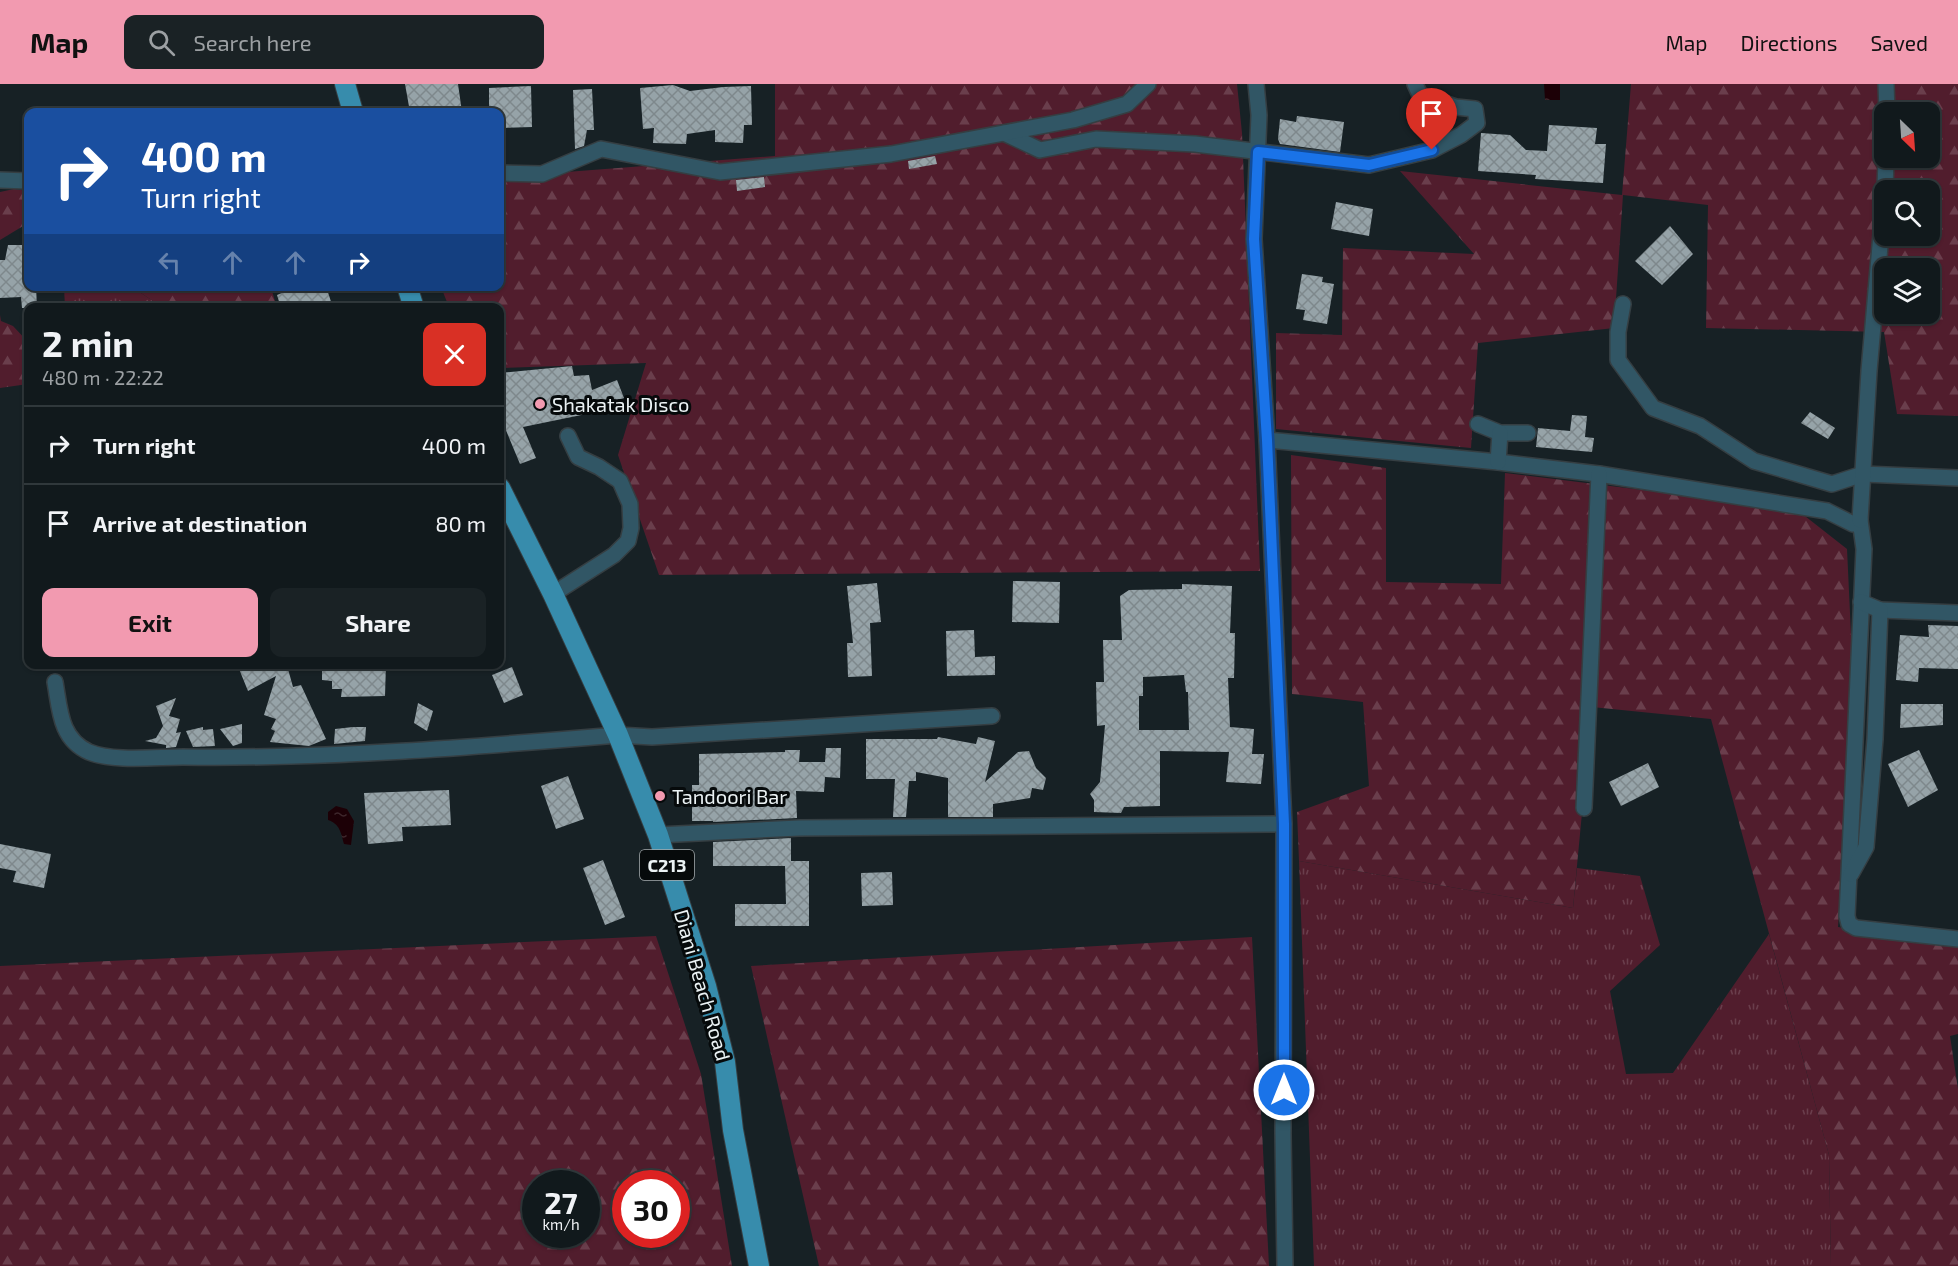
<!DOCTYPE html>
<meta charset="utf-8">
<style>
:root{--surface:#11191c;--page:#1a2225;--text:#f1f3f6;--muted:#9ca0a3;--line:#30383b;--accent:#f29ab0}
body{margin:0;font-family:"Exo 2",sans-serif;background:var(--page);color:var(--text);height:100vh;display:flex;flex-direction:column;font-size:22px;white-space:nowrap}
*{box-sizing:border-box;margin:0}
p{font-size:20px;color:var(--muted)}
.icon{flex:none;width:33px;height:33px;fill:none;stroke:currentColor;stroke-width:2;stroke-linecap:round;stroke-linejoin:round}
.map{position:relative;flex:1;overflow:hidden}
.sheet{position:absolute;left:24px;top:219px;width:480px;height:366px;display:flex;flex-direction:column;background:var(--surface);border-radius:12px;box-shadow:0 2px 4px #0004,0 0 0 2px var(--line)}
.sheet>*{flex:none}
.banner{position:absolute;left:24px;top:24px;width:480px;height:183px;border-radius:12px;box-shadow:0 2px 4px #0004,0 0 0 2px var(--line);background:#1a4fa0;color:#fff;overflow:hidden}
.needle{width:39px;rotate:155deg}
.buttons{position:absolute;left:1874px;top:18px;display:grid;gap:12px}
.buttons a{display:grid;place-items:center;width:66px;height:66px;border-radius:12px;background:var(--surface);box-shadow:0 2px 4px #0004,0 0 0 2px var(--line);font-size:30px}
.speed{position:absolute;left:522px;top:1086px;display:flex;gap:12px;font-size:30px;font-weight:700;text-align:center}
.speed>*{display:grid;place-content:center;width:78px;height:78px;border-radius:50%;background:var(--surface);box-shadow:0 2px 4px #0004,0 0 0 2px var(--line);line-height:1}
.speed small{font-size:15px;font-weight:400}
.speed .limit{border:9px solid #d22;background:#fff;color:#111}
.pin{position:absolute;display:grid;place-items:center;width:51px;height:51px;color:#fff;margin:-62px -26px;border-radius:50% 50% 50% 0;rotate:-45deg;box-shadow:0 0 6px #0007}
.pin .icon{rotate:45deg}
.me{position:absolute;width:66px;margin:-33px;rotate:0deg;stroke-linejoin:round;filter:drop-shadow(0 0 4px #0008)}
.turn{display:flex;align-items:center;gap:21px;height:126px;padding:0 18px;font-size:27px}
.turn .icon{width:78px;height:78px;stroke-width:2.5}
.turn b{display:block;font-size:42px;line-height:51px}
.lanes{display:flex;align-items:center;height:57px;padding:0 18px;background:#0003;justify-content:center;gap:30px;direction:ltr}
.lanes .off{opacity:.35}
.round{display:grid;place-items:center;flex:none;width:63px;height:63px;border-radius:12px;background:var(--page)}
.summary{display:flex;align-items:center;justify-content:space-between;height:102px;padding:0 18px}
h1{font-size:36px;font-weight:700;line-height:45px}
.cta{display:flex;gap:12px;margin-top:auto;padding:12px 18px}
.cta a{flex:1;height:69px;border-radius:12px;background:var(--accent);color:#111;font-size:24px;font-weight:700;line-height:69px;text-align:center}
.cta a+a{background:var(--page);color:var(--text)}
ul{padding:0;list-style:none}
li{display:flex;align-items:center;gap:18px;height:78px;padding:0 18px;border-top:2px solid var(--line)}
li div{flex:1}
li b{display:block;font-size:22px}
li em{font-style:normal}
header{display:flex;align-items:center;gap:36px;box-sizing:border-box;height:84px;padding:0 30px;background:var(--accent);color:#111}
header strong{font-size:28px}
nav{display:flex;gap:33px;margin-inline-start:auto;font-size:21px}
.search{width:420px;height:54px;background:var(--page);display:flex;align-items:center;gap:15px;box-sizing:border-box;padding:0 21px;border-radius:12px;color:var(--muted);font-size:22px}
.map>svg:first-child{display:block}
.grass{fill:url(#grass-tufts)}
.forest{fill:url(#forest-firs);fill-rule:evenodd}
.water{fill:url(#water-ripples)}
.building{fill:url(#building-cross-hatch);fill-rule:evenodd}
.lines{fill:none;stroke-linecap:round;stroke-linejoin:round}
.minor-casing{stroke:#353e42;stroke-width:18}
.major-casing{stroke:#353e42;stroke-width:22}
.minor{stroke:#315665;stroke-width:15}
.major{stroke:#378cac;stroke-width:20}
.route-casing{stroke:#114b97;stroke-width:15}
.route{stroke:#1a73e8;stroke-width:10}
.poi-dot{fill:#f29ab0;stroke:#060a0b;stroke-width:2}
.labels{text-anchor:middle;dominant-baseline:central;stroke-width:6;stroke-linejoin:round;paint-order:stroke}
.shield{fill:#060a0b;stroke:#a6acae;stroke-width:1.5}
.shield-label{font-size:18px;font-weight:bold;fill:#ebf2f4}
.poi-label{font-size:20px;fill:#ebf2f4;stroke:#060a0b;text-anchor:start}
.street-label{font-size:20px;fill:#ebf2f4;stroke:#060a0b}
</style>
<header>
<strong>Map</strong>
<div class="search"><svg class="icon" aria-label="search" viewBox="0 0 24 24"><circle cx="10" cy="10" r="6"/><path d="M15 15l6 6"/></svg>Search here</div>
<nav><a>Map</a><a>Directions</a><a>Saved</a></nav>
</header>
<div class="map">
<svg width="1958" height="1182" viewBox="0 0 1958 1182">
<defs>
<pattern id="grass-tufts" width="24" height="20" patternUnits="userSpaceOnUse" patternTransform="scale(1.5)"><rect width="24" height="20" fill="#511d2d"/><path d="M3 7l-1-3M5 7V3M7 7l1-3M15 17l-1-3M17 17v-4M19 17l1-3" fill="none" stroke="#6a3e4c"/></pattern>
<pattern id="forest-firs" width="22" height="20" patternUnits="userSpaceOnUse" patternTransform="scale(1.5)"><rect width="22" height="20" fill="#511d2d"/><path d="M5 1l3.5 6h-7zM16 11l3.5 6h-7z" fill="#6a3e4c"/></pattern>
<pattern id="water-ripples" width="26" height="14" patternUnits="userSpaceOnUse" patternTransform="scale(1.5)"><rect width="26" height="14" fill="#1c0006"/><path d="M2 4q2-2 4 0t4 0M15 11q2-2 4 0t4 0" fill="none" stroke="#3d262b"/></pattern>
<pattern id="building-cross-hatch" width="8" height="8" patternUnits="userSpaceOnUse" patternTransform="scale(1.5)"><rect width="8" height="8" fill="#96a3a8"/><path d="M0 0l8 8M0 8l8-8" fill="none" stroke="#7e888c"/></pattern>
</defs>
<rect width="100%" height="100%" fill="#172125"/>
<g class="grass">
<polygon points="64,203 132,203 162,223 65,223"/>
<polygon points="1299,777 1573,824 1577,784 1640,792 1660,861 1610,907 1626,990 1673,989 1769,850 1829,1071 1831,1182 1314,1182"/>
</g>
<g class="forest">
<polygon points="775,0 1237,0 1242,49 1260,487 659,491 618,371 646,279 500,284 500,224 449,223 441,203 500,202 500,93 775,72"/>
<path d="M1631,0H1958V332L1897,330L1884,248L1706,244L1708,121L1623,111L1614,244L1478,259L1471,364L1276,345V249L1342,251L1343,164L1474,170L1400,87L1622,111ZM1884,28H1929V74H1884ZM1884,106H1929V152H1884ZM1884,184H1929V230H1884Z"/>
<polygon points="14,105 28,107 28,139 0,156 0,108"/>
<polygon points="132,203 280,203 272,207 277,224 162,223"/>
<polygon points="0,231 1,237 13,242 28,258 28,300 0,304"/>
<polygon points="1291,371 1386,384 1386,498 1501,500 1505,389 1796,425 1847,465 1854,615 1838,843 1958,862 1958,950 1950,952 1958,1005 1958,1182 1831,1182 1829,1071 1711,635 1592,623 1573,824 1299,777 1297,728 1369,702 1363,618 1292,610"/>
<path d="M656,852L701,990L732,1182H0V882ZM536,1100H586V1150H536ZM626,1100H676V1150H626Z"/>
<polygon points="1252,853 1269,1182 819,1182 751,882"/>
</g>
<g class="water">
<polygon points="1544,0 1560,0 1560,16 1545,16"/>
<path d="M336,722L347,725L354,737L351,761L344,760C341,749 340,740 328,736V728Z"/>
</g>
<g class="building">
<polygon points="405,0 458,0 462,28 410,28"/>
<polygon points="673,1 690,7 723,3 751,2 752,41 744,41 743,59 715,58 715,46 687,50 686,60 653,59 654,44 643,45 640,4"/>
<polygon points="531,2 532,43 500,44 500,28 489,28 489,4"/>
<polygon points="592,5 594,46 587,46 584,62 575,65 573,6"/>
<polygon points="1297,32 1344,38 1340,68 1280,60 1278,55 1280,35 1296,38"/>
<polygon points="1549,41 1597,44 1595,60 1606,60 1603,99 1535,95 1536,91 1478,87 1481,49 1510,51 1526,66 1547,67"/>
<polygon points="935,72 937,80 909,85 908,77"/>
<polygon points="764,93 765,103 737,107 736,96"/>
<polygon points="1336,118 1373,125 1369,152 1331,145"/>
<polygon points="1670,142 1693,170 1662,201 1635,177"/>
<polygon points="8,161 27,161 28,202 36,202 37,224 22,224 21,213 0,214 0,176 5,176"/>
<polygon points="1302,190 1323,193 1322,198 1334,200 1327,240 1303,236 1305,226 1296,225"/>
<polygon points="308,202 326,202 333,224 281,224 277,211 284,208 309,205"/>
<polygon points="572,282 574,292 589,291 592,306 617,296 624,314 595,324 596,328 523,343 536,374 520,380 500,332 500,289"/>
<polygon points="1810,328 1835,344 1828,355 1801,339"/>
<polygon points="1572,331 1587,332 1585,353 1594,354 1592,368 1536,363 1538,344 1570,347"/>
<polygon points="1013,497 1060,498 1059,539 1012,538"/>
<polygon points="877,499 881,538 870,539 872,592 848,593 847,559 853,559 847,502"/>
<path d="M1182,500L1232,502L1230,549H1235L1234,594H1228L1230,643L1254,645L1252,670H1264L1261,700L1226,698L1229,668L1160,667V722L1124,723L1121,729L1094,728V716L1090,710L1100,698L1105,641L1097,642L1096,598H1104L1103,556H1122L1120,512L1129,506L1182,505ZM1184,591L1186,608H1188L1189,646H1139V612H1143V593Z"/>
<polygon points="1928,541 1958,542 1958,585 1919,584 1918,598 1896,596 1900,551 1929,553"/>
<polygon points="974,546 975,573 995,572 995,591 947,592 946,547"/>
<polygon points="237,580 297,580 288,585 293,603 301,601 326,655 309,662 270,658 275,647 271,645 276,635 264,631 276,592 248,607"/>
<polygon points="322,580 386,580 385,612 341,613 342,605 332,605 332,597 322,596"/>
<polygon points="512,583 523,611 504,619 492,591"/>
<polygon points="176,614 169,632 180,635 176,649 181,648 176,663 166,664 166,661 145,657 156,654 163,642 156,622"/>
<polygon points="418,619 433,627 427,647 414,639"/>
<polygon points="1901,620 1943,620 1943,641 1900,644"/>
<polygon points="242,640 242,659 233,662 220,645"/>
<polygon points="203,643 203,646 213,645 215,662 193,663 186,647"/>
<polygon points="353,643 366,643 365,657 334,660 335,645"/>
<polygon points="938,653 976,660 978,653 995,657 985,698 1018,668 1029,667 1036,684 1046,694 1043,706 1032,704 1030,714 993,720 993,733 948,733 948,694 916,688 916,697 909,697 906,733 893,733 895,695 866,695 866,655 937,655"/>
<polygon points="826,664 841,664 840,694 825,693 824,708 796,707 797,734 713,738 713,737 692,737 692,701 699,701 699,670 785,668 785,666 800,666 799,678 825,678"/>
<polygon points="1919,666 1938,706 1908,723 1888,680"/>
<polygon points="1648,679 1659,703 1621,722 1609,698"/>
<polygon points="568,692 584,735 556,745 541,702"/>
<polygon points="449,706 451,741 402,743 403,757 368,760 364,709"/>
<polygon points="791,754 791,777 809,777 809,842 735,842 735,820 786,820 785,782 713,782 713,758"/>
<polygon points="0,760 51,770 44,804 13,798 16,787 0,784"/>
<polygon points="603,776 625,833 605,841 583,784"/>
<polygon points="892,788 893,821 862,822 861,789"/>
</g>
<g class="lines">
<defs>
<g id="minor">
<polyline points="1256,0 1259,31 1254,155 1267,356 1284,740 1283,1050 1285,1182"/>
<polyline points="1886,0 1887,28"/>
<polyline points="1004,49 1040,66 1096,55 1195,60 1369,81 1432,66 1461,51 1477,39 1475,25 1456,23 1420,11 1415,0"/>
<polyline points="500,89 542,90 601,65 720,88 891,70 1073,36 1127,20 1148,0"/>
<polyline points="0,96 28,97"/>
<polyline points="1885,106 1886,74"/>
<polyline points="1623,220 1618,248 1618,276 1653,324 1700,342 1754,377 1832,400 1863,390 1958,394"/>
<polyline points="1478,340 1500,349 1528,349"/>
<polyline points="1267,356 1498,378 1599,390 1827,427 1853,440 1860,436 1864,465 1847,832 1849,840 1856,844 1958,855"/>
<polyline points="1498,378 1500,349"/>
<polyline points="1860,436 1869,287 1884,116"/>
<polyline points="553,510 614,471 628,457 631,444 630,420 620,397 599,383 578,373 568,352"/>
<polyline points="1880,526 1958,529"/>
<path d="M55,598C60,626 60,655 89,668C113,678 156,673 183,673C328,675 474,663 618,651L652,653L992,632"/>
<polyline points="1584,724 1599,390"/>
<polyline points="658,751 799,744 1284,740"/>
<polyline points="1851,790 1866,763 1875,655 1880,526 1861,518"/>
</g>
<g id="major">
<polyline points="345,0 353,28"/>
<polyline points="407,202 414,224"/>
<polyline points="500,404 553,510 618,651 658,751 706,902 725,978 733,1046 759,1182"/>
</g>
</defs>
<use href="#minor" class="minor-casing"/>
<use href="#major" class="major-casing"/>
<use href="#minor" class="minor"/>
<use href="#major" class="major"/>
</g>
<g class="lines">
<defs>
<polyline id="route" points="1284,1006 1284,740 1267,356 1254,155 1258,68 1369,81 1432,66"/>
</defs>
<use href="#route" class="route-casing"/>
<use href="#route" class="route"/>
</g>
<g class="poi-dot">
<circle cx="540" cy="320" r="6"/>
<circle cx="660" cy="712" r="6"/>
</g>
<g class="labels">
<rect class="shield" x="640" y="766" width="54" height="30" rx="4.5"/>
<g class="shield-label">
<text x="667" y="781">C213</text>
</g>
<g class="poi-label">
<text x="552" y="320">Shakatak Disco</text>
<text x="672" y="712">Tandoori Bar</text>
</g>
<g class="street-label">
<text transform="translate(703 901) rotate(74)">Diani Beach Road</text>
</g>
</g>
</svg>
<div class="buttons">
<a><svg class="needle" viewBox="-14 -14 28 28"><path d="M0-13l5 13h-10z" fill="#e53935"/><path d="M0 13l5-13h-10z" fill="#9ca0a3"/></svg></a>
<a><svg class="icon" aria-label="search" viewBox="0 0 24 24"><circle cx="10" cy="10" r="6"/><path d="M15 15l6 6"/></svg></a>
<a><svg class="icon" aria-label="layers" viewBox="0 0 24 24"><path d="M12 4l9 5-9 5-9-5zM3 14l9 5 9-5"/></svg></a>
</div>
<div class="speed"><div>27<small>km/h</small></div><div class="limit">30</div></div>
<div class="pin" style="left:1432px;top:66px;background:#d93025"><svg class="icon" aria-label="arrive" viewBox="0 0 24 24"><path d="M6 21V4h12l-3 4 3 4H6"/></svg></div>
<svg class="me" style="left:1284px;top:1006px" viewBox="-20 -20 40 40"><circle r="17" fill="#1a73e8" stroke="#fff" stroke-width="3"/><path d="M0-11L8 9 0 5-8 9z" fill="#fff"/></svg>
<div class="banner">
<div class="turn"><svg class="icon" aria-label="right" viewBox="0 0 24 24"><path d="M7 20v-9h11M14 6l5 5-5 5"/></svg><div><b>400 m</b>Turn right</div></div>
<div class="lanes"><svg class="icon off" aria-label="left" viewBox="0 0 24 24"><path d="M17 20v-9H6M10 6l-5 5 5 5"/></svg><svg class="icon off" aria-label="ahead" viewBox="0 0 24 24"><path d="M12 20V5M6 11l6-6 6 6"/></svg><svg class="icon off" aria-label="ahead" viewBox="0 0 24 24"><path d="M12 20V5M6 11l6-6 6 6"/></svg><svg class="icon" aria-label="right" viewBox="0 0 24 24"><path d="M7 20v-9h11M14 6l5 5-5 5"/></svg></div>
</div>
<section class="sheet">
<div class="summary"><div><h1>2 min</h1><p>480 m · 22:22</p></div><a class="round" style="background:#d93025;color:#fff"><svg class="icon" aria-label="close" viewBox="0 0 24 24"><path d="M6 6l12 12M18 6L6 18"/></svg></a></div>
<ul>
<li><svg class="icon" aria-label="right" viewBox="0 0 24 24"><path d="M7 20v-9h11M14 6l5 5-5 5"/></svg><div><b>Turn right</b></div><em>400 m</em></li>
<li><svg class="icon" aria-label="arrive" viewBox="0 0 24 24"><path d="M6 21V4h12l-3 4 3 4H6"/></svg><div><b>Arrive at destination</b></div><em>80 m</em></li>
</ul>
<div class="cta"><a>Exit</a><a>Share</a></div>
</section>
</div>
